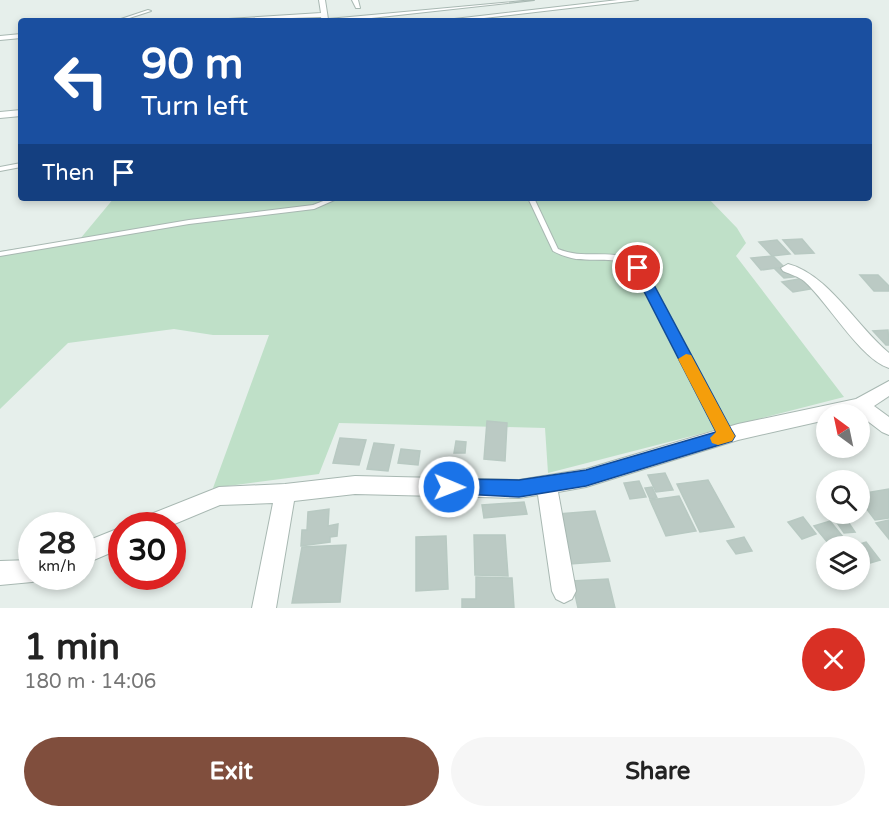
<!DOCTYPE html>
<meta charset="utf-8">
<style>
:root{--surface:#fff;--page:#f6f6f6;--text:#222;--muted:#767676;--accent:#804e3d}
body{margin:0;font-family:"Varela Round",sans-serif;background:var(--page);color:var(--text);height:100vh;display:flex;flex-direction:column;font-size:22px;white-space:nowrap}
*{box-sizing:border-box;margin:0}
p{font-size:20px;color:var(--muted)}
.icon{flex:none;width:33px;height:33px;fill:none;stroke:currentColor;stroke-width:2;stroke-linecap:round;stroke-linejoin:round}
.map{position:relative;height:608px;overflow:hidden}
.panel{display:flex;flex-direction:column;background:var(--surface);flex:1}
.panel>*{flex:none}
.banner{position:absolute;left:18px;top:18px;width:854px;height:183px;border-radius:6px;box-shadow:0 3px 9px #0003;background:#1a4fa0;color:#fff;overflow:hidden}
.needle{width:39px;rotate:327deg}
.tools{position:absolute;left:816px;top:404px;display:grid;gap:12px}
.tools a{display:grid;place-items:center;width:54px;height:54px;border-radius:50%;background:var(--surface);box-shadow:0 3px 9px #0003;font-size:30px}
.speed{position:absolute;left:18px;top:512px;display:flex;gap:12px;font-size:30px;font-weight:700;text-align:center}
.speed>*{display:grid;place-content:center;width:78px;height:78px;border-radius:50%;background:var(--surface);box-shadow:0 3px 9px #0003;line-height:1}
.speed small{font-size:15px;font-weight:400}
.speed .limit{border:9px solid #d22;background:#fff;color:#111}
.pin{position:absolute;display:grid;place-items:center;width:51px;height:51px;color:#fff;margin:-26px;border:3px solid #fff;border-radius:50%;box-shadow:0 2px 6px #0007}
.me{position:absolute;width:66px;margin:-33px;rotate:91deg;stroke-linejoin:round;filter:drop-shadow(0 0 4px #0008)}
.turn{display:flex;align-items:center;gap:21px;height:126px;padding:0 24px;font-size:27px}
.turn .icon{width:78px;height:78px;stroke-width:2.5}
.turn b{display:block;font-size:42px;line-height:51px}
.then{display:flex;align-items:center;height:57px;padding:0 24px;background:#0003;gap:12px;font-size:22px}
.round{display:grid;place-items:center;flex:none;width:63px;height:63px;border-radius:32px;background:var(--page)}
.summary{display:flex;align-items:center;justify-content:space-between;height:102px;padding:0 24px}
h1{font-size:36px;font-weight:800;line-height:45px}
.cta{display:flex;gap:12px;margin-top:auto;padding:12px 24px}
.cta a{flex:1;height:69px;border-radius:36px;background:var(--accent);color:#fff;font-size:24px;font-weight:800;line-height:69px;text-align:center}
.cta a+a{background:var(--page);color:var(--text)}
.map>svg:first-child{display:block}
.green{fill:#bfe0c8}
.building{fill:#bbcac4;stroke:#b8c9c2;stroke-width:1.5}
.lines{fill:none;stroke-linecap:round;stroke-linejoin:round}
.lane-casing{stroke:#a8b8b2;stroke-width:2}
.street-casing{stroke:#a8b8b2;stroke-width:2}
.lane{fill:#fff;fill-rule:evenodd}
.street{fill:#fff;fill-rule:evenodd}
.route{fill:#1a73e8;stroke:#114b97;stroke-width:1.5}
.slow{fill:#f59e0b}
</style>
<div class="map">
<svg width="889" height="608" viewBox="0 0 889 608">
<rect width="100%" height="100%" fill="#e6efeb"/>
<polygon class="green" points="114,198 708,198 737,228 746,243 736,256 844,397 548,473 545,428 339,423 319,474 213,488 269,335 213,335 174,329 68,343 0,409 0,251 80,239"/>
<g class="building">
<polygon points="802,239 814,253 795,254 783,240"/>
<polygon points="777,240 790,254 772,256 759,242"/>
<polygon points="773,256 784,267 761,270 751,258"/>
<polygon points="785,268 794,277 784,278 775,269"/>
<polygon points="860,275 878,275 889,286 889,291 874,291"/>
<polygon points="804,278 816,288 793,292 782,282"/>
<polygon points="888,330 889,345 886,345 873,331"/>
<polygon points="487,421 507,423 505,461 484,459"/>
<polygon points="340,438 366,440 359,465 333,463"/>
<polygon points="456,441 466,442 465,453 454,453"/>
<polygon points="374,443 394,445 388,471 367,469"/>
<polygon points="401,449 420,451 418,465 398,463"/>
<polygon points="665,473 673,490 656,492 648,475"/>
<polygon points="708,480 734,527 700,532 677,484"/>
<polygon points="639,481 646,497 630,499 624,483"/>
<polygon points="652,487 657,498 650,499 645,488"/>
<polygon points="889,489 889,518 875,520 860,500 860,494"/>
<polygon points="679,496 696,531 666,536 650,500"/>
<polygon points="524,502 527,514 484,518 482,505"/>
<polygon points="329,509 328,526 338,524 337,536 330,537 330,542 301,546 302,530 307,530 308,512"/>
<polygon points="595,511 610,561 570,564 558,514"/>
<polygon points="842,513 855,532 844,533 831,514"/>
<polygon points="803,517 816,534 802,539 788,522"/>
<polygon points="889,520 889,539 876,523"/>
<polygon points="830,521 844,538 828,543 814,526"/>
<polygon points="474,535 505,535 508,576 475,575"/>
<polygon points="446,536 448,589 416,591 416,537"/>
<polygon points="744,537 752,551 736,554 727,541"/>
<polygon points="866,542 880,560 860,566 860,546 853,546"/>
<polygon points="346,545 340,602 292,603 302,547"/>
<polygon points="476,577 512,578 514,608 462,608 462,599 476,599"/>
<polygon points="608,579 615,608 578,608 572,581"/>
</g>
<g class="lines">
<defs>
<g id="lane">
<polygon points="148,10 151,11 120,21 115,21"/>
<polygon points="21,163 21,167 0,171 0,167"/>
<polygon points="331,198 339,198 314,209 189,224 0,256 0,252 189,220 313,205"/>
<path d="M528,198H534L558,249C577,257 595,253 615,255C623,257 630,259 637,263L729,433L731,436L729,439L726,440L723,439L632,265C613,257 595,261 576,259C567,257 560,255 553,251Z"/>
</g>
<g id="street">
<polygon points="319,0 325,0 328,19 534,0 344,21 322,21 321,17 197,21 321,13"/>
<polygon points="352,0 358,0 360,8 356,8"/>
<polygon points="618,0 638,0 458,21 437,21"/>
<polygon points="21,34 21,38 0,40 0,36"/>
<polygon points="21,110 21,116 0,118 0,112"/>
<path d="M788,264C828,274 857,327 889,353V368C860,359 828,302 804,281C799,277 790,274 783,271L781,268Z"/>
<polygon points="889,381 889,396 874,406 889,417 889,435 882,432 857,413 826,414 826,420 738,440 586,487 558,492 576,591 572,599 564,603 556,599 552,591 538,495 519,498 355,494 294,501 276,608 252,608 273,503 220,505 172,525 138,525 141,518 219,487 285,484 355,476 519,480 586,469 738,424 856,399"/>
<polygon points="122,527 122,548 82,565 82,543"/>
<polygon points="32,560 32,576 41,576 40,579 32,582 0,585 0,561"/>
</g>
</defs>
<use href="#lane" class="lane-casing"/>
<use href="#street" class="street-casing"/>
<use href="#lane" class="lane"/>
<use href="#street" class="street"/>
</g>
<polygon class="route" points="638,264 645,268 732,431 735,436 732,441 586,486 519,497 442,493 439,487 442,481 449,479 519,480 586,470 716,432 632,268"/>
<polygon class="slow" points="686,354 691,355 732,431 735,436 732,441 718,445 712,443 710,438 716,432 678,359"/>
</svg>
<div class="tools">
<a><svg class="needle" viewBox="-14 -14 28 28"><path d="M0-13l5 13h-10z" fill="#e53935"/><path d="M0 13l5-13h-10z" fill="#767676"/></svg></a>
<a><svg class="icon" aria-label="search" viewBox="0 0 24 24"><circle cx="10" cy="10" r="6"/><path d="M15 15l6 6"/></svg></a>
<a><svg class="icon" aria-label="layers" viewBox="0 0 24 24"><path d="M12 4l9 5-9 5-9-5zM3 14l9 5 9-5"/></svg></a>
</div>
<div class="speed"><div>28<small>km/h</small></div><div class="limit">30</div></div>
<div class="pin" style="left:638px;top:268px;background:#d93025"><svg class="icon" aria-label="arrive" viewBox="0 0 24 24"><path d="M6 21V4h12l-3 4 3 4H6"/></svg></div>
<svg class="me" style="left:449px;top:487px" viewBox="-20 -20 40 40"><circle r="17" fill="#1a73e8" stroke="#fff" stroke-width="3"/><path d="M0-11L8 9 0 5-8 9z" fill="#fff"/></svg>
<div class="banner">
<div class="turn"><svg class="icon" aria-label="left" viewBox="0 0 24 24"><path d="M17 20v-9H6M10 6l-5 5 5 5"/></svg><div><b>90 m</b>Turn left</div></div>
<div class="then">Then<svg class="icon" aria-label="arrive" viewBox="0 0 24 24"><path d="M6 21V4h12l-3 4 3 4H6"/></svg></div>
</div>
</div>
<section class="panel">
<div class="summary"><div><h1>1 min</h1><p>180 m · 14:06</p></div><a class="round" style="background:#d93025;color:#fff"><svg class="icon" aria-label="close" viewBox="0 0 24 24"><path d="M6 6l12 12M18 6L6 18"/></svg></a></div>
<div class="cta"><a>Exit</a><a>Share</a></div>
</section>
